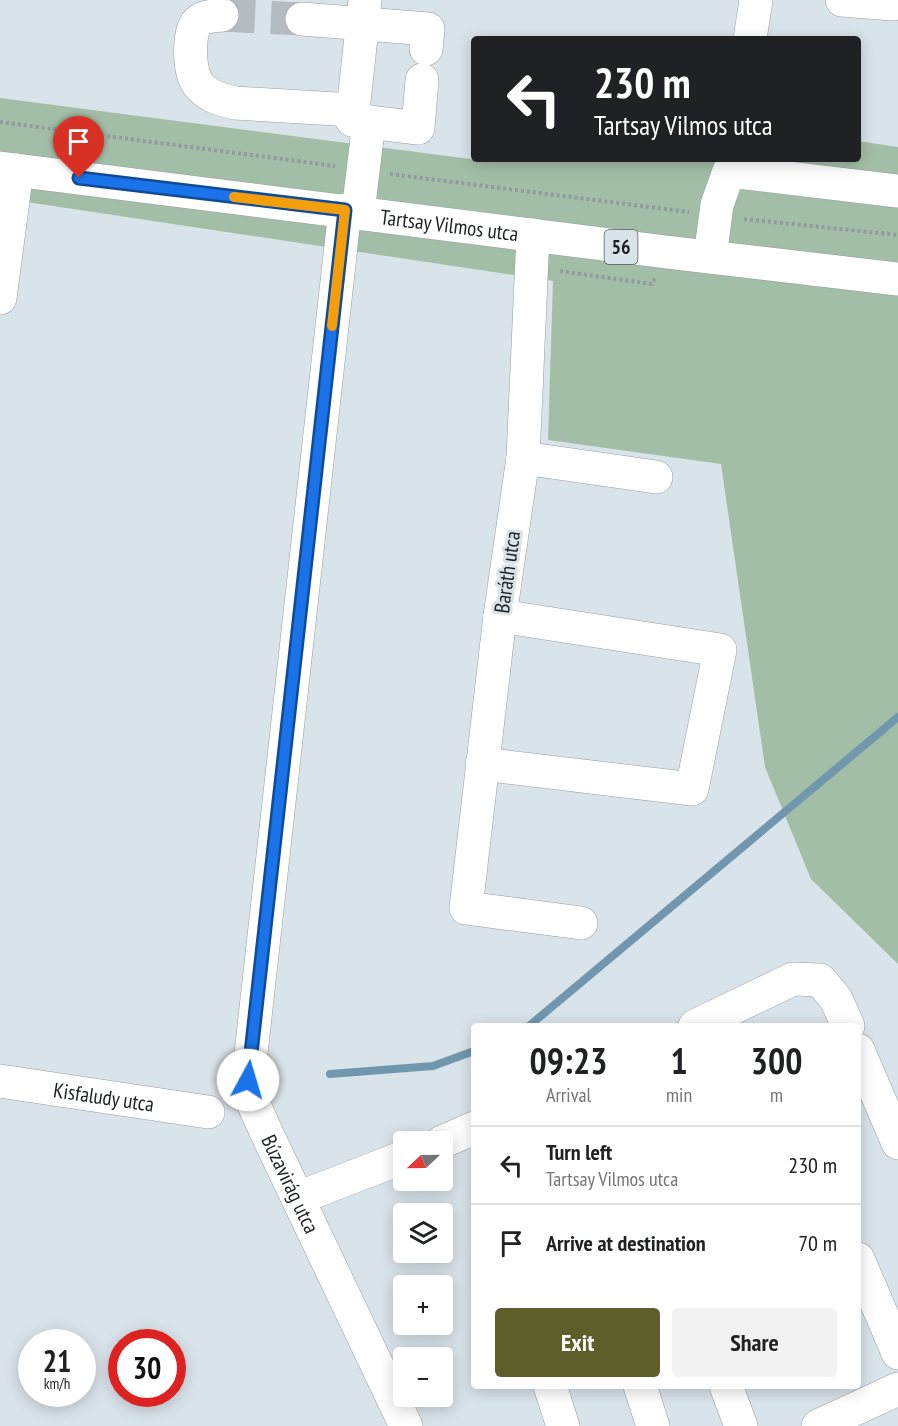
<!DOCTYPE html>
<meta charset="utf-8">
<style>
:root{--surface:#fff;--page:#f2f2f2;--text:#202124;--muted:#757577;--line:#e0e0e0;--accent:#5e5e2a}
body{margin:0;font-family:"PT Sans Narrow",sans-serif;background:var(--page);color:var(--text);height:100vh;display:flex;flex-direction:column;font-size:22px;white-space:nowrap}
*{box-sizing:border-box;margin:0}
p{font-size:20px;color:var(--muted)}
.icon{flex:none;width:33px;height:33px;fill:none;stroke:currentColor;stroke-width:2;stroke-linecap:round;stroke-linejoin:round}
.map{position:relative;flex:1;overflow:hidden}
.sheet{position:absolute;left:471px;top:1023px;width:390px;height:366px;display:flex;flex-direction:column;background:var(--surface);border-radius:6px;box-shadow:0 3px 15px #0003}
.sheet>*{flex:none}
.banner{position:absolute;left:471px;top:36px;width:390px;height:126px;border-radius:6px;box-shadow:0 3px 15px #0003;background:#202124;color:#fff;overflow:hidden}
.needle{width:39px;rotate:248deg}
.fabs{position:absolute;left:393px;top:1131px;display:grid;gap:12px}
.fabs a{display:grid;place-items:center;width:60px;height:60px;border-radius:6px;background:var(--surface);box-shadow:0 3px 15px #0003;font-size:30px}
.speed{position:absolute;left:18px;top:1329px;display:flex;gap:12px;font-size:30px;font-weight:700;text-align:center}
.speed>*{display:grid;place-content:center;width:78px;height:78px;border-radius:50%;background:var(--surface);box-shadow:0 3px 15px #0003;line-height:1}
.speed small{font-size:15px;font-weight:400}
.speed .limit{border:9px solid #d22;background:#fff;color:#111}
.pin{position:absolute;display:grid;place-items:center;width:51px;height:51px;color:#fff;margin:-62px -26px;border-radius:50% 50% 50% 0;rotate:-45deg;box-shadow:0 0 6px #0007}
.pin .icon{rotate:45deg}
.me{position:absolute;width:66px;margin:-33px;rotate:6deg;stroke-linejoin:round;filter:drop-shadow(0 0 4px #0008)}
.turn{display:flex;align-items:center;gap:21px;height:126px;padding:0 24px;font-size:27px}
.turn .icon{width:78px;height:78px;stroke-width:2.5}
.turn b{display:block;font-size:42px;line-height:51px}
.eta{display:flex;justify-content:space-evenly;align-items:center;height:102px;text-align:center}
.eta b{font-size:36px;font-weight:600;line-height:42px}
.button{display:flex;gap:12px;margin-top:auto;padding:12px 24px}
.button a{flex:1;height:69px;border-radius:6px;background:var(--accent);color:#fff;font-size:24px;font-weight:600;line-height:69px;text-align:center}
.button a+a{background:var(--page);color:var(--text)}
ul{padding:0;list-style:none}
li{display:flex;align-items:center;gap:18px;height:78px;padding:0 24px;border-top:2px solid var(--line)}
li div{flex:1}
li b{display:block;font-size:22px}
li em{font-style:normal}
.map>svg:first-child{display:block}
.green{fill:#a3bea6}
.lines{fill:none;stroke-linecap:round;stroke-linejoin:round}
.stream{stroke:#7097ad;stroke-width:8}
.minor-tunnel{stroke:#b4bcc2;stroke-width:33;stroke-dasharray:33 16;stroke-linecap:butt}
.minor-casing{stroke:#949da4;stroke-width:34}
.major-casing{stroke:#949da4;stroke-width:34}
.path{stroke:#939a9f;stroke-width:4;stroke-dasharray:3 3;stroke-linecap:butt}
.minor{stroke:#fff;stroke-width:33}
.major{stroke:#fff;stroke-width:33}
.route-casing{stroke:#114b97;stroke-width:15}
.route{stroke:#1a73e8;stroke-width:10}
.slow{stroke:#f59e0b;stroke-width:10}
.labels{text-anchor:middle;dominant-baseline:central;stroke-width:6;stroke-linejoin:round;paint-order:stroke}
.shield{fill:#d9e3ea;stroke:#565b5f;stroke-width:1.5}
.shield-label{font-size:20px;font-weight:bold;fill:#1e2124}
.street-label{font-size:21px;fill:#1e2124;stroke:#d9e3ea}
</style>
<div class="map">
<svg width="898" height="1426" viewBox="0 0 898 1426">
<rect width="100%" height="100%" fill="#d9e3ea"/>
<polygon class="green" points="0,98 478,160 858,159 858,141 898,147 898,964 811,879 765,767 721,464 548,440 553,281 0,198"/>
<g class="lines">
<g class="stream">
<polyline points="529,1026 898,717"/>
<polyline points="330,1074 433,1066 474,1051"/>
</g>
<polyline class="minor-tunnel" points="222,15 302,19"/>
<defs>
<g id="minor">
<polyline points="365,0 352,120 418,128 422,80"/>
<polyline points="842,0 893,4 894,0"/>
<path d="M222,15C213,16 202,16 196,24C188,37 189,72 198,84C207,96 221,100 235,103L353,110"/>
<polyline points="302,19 428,29 426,49"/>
<polyline points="750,39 756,0"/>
<path id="s1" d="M345,210L248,1080L254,1105L268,1136L406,1426"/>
<polyline points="358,212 369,122"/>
<polyline points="533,235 523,458 500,616 466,908 581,923"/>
<polyline points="710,257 717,205 729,171 898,191"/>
<polyline points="0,298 17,170"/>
<polyline points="523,458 656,477"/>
<polyline points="482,764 692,789 720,650 500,616"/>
<polyline points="695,1026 793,979 820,980 836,999 848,1026"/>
<polyline points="858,1050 898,1143"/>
<path id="s2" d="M0,1081L208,1112"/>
<polyline points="442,1142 474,1128"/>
<polyline points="298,1198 404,1157"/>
<polyline points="858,1259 898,1353"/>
<polyline points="550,1386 563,1426"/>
<polyline points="640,1386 653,1426"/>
<polyline points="726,1386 741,1426"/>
<polyline points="818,1426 898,1389"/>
</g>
<g id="major">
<path id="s3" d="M0,168L666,252L898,279"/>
</g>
</defs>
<use href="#minor" class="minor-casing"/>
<use href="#major" class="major-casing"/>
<g class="path">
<polyline points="0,122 335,166"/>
<polyline points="390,174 689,212"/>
<polyline points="744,219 898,235"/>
<polyline points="560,271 652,284 655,278"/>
</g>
<use href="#minor" class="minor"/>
<use href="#major" class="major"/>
</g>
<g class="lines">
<defs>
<polyline id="route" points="79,178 345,210 248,1080"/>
</defs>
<use href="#route" class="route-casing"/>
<use href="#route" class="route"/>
<polyline class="slow" points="234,197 345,210 332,326"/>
</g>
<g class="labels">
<rect class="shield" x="604.5" y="230" width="33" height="34" rx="4.5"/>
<g class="shield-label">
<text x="621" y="247">56</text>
</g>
<g class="street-label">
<text stroke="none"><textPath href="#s3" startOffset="453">Tartsay Vilmos utca</textPath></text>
<text transform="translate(507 572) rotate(-82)">Baráth utca</text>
<text stroke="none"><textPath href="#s2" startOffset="105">Kisfaludy utca</textPath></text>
<text stroke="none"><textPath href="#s1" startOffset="988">Búzavirág utca</textPath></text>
</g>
</g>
</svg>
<div class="fabs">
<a><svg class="needle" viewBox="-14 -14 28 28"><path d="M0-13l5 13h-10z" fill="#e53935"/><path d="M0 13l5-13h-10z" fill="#757577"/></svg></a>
<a><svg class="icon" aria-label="layers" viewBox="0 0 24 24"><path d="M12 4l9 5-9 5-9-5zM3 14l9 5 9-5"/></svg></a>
<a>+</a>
<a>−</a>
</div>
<div class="speed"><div>21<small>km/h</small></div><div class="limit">30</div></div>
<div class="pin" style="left:79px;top:178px;background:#d93025"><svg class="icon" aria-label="arrive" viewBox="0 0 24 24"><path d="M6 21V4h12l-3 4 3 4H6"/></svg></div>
<svg class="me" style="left:248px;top:1080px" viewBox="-20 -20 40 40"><circle r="19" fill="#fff"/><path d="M0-13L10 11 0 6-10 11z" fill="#1a73e8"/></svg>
<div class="banner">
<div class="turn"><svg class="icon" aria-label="left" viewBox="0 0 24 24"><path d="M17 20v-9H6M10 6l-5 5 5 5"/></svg><div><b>230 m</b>Tartsay Vilmos utca</div></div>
</div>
<section class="sheet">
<div class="eta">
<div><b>09:23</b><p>Arrival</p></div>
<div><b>1</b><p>min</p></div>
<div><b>300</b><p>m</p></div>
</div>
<ul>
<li><svg class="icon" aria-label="left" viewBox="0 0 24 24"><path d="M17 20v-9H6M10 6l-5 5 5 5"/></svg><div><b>Turn left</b><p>Tartsay Vilmos utca</p></div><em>230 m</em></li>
<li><svg class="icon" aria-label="arrive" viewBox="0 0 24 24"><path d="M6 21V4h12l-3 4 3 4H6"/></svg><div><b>Arrive at destination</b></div><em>70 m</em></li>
</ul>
<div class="button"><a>Exit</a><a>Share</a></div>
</section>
</div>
